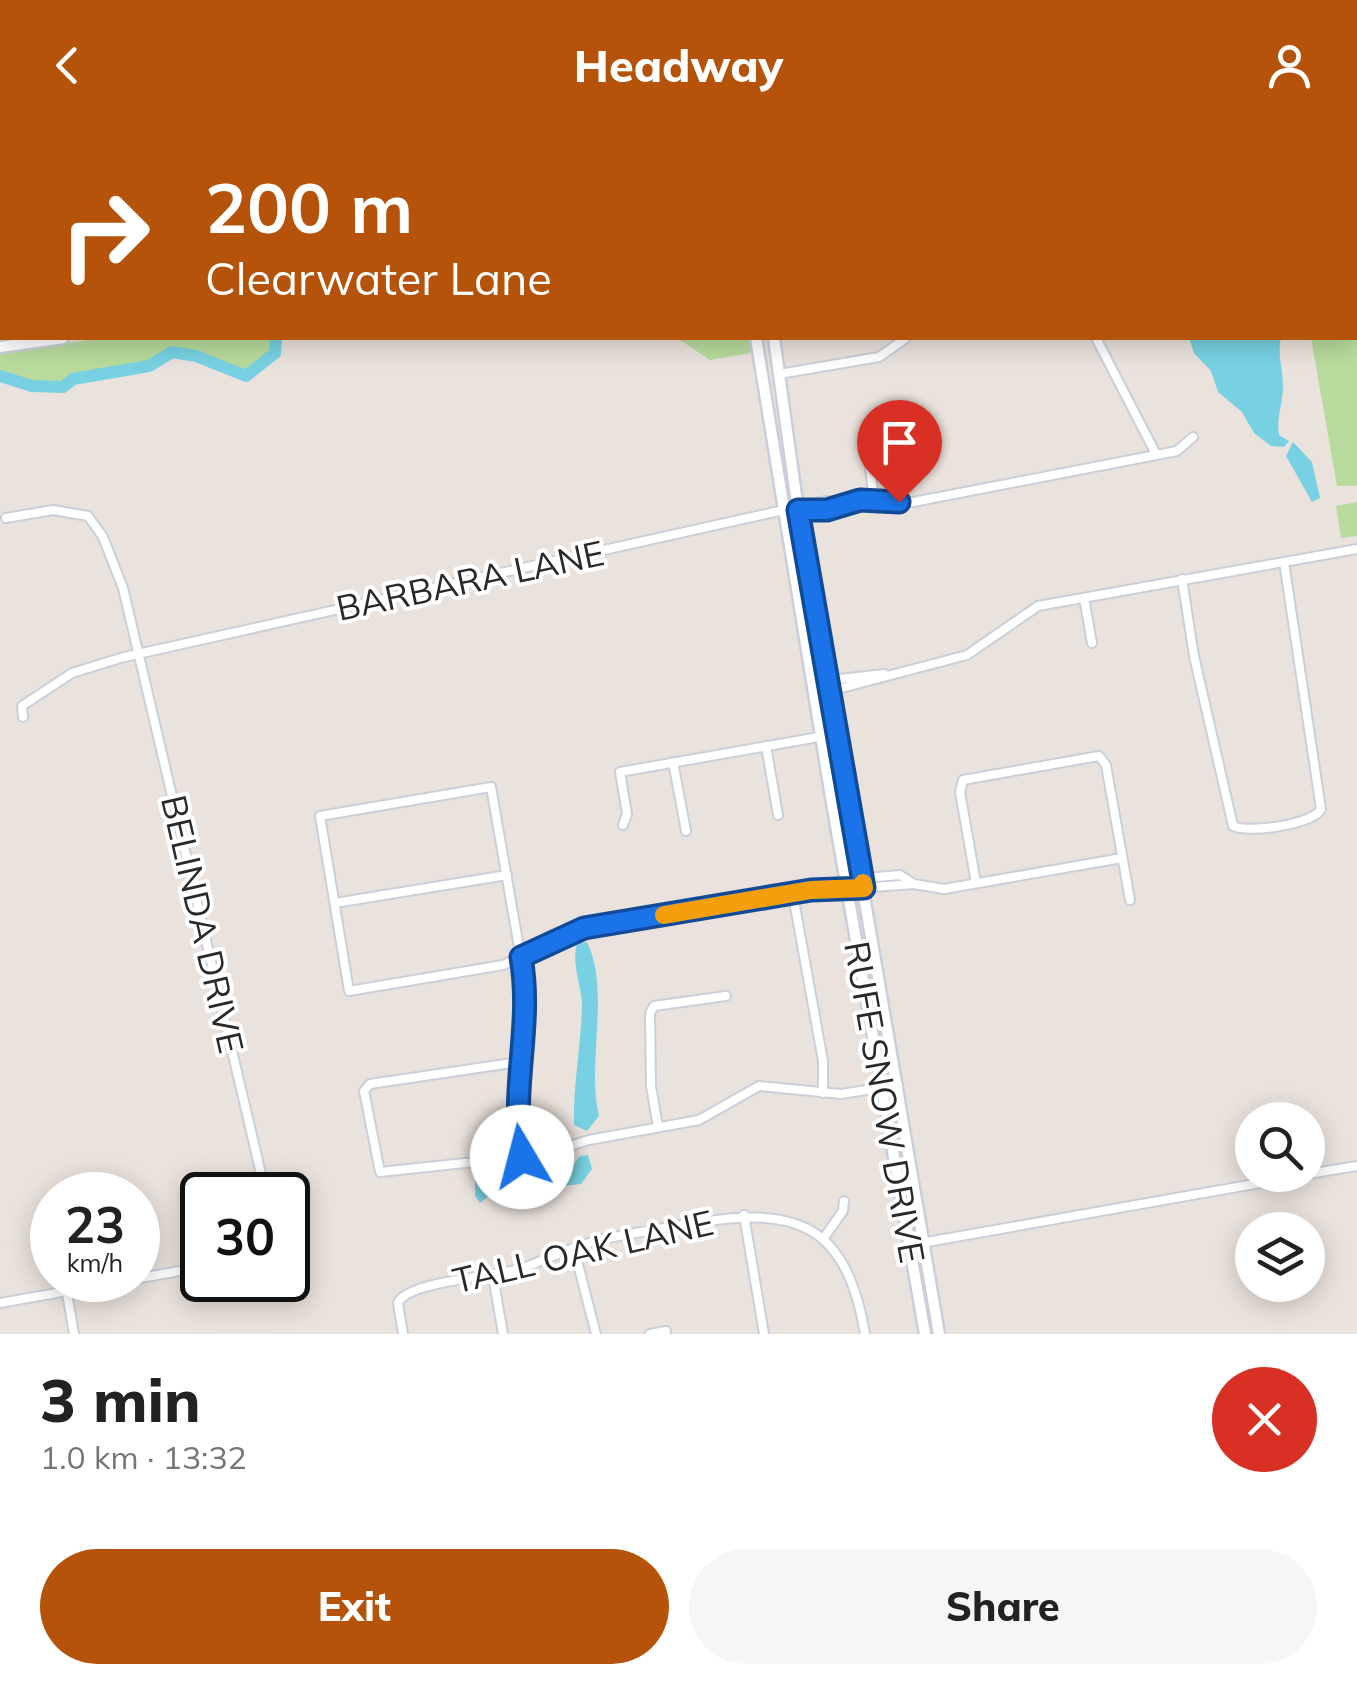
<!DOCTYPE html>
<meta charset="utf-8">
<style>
:root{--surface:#fff;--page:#f6f6f6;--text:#222;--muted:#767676;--accent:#b45309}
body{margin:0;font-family:Mulish,sans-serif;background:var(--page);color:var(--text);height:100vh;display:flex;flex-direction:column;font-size:38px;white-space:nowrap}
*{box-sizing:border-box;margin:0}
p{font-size:32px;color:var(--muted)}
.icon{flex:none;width:55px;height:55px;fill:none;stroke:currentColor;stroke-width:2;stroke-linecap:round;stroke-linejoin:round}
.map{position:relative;height:1204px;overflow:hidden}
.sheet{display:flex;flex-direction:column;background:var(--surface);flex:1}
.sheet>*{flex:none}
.guide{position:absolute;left:0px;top:0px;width:1358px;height:210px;box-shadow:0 5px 25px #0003;background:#b45309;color:#fff;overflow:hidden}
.buttons{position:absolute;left:1235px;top:972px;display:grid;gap:20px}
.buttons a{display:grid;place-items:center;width:90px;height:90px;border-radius:50%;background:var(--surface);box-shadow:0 5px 25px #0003;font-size:50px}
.speed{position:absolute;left:30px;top:1042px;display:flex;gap:20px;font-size:50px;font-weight:700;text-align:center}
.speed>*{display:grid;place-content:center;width:130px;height:130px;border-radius:50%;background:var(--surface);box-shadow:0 5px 25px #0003;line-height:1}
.speed small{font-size:25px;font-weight:400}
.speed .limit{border:5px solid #111;border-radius:15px;background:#fff;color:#111}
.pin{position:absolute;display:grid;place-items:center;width:85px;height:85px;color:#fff;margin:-102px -42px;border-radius:50% 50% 50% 0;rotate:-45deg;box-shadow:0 0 10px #0007}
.pin .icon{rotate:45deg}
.me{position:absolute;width:110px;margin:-55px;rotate:352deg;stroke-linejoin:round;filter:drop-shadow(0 0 8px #0008)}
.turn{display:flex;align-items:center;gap:35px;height:210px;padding:0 40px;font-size:45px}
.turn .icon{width:130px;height:130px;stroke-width:2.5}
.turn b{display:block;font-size:70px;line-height:85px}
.round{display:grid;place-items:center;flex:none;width:105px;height:105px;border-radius:52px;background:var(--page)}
.headline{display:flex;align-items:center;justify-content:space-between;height:170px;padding:0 40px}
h1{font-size:60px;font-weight:800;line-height:75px}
.action{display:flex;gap:20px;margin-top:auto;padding:20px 40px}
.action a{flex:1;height:115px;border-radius:60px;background:var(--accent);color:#fff;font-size:40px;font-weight:800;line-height:115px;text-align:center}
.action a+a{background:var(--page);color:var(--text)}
header{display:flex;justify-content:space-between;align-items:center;height:130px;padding:0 40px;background:var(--accent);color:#fff;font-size:45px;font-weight:800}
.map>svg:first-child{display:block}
.education{fill:#eaddcd}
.green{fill:#b9db9d}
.water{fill:#78d1e2}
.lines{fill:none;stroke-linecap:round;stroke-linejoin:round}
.stream{stroke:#78d1e2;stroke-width:2.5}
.river{stroke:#78d1e2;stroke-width:12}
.minor-casing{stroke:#cacfd9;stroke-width:12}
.tertiary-casing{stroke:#cacfd9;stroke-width:14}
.secondary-casing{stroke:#cacfd9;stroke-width:15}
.minor{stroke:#fff;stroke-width:8}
.tertiary{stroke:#fff;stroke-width:9}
.secondary{stroke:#fff;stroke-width:10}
.route-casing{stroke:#114b97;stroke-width:25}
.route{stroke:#1a73e8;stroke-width:18}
.slow{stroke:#f59e0b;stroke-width:18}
.labels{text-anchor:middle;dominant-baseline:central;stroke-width:8;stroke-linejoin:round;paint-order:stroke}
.street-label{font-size:35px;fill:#292929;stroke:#fff}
</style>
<header><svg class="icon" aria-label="back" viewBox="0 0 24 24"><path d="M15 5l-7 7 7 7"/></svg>Headway<svg class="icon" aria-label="person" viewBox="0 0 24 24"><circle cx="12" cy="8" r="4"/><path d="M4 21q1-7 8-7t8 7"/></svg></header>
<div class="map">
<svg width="1357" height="1204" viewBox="0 0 1357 1204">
<rect width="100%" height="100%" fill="#eae2dc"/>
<polygon class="education" points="158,0 570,0 571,2 159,2"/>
<g class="green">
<polygon points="737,0 1357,0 1357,356 1337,356 1311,208 1355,208 1355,2"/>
<path d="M103,208H276C281,226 261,239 246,246L196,226L172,222L149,236L73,250L63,257L0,249V223Z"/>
<polygon points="677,208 748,208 751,223 710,230"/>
<polygon points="1357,372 1357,406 1341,408 1336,376"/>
</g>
<g class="water">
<path d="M1189,208H1281C1277,225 1283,239 1283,256C1283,274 1276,287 1279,305L1289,311L1284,317L1271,316L1254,303L1242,282L1218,262L1211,241L1194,223Z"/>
<polygon points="1293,312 1312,332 1320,368 1312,372 1286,326"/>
<path d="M587,812C611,861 586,932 599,986L587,1001L574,995C573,955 581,917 582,876C582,855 571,835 577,814Z"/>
<polygon points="588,1025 592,1039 581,1054 492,1063 480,1073 475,1066 475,1044 504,1047 573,1035 580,1026"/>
</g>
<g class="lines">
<polyline class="stream" points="987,0 988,2"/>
<g class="river">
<polyline points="1020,2 1022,0"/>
<polyline points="0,246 32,256 63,257 73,249 149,236 172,222 196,226 246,246 275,223 276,208"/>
</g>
<defs>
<g id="minor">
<polyline points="28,0 29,2"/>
<polyline points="115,0 116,2"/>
<polyline points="0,158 2,158"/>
<polyline points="1096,208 1156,324"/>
<polyline points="779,244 879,227 906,208"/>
<polyline points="866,306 874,370"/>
<polyline points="799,380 827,379 843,373"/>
<polyline points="6,388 53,380 88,386 103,407 123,458 266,1065"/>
<path d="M1182,449L1194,526L1233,696C1248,704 1314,694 1321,679L1284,432"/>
<polyline points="1084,468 1092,513"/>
<polyline points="813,552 884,544"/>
<polyline points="815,565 967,525 1038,476 1357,419"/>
<polyline points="23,587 22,576 72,543 124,527 806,375 826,371 913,372 1177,321 1193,307"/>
<polyline points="766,616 778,685"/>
<polyline points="673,632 686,701"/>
<polyline points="623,695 627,684 620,642 836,604"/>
<polyline points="976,753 960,662 963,650 1099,626 1106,635 1130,770"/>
<polyline points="815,761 914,754"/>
<polyline points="793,765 823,931 823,963"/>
<polyline points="335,773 507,745"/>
<polyline points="519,932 370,954 364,961 380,1042 540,1025 589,1010 699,990 759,956 841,964 898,955"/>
<polyline points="658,997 651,956 650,883 654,876 726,866"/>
<polyline points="522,1027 515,984 528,869 491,657 320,686 349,861 503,835 583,798 793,765 854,749 900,745 914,754 944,759 1122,728"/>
<polyline points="1308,1044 1357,1036"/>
<polyline points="744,1085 764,1204"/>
<polyline points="823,1109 843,1081 844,1071"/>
<polyline points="910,1115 1305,1045"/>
<polyline points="574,1119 596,1204"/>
<polyline points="493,1146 503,1204"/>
<polyline points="67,1163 74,1204"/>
<polyline points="0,1173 202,1137"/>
<path d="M403,1204L398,1173C406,1152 494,1146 520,1139C546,1130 572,1117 599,1110C626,1104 655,1100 682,1095C789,1076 845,1086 865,1204"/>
<polyline points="650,1204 666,1201"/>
</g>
<polyline id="tertiary" points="578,0 578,2"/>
<g id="secondary">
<polyline points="728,0 728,2"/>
<polyline points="744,0 745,2"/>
<polyline points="756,208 831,667 925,1204"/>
<polyline points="774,208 798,380 939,1204"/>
<polyline points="0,217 63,208"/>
</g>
</defs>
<use href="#minor" class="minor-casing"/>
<use href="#tertiary" class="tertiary-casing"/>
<use href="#secondary" class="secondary-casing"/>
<use href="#minor" class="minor"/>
<use href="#tertiary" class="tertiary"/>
<use href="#secondary" class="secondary"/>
</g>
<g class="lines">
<defs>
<path id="route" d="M522,1027C510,956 533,897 521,827L584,798L811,760L864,758L798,380H827L860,370L899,372"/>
</defs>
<use href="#route" class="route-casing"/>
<use href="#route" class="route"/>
<polyline class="slow" points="664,785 811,760 864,758 863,753"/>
</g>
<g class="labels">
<g class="street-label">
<text transform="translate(470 450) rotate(-12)">BARBARA LANE</text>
<text transform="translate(203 794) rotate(77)">BELINDA DRIVE</text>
<text transform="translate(885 972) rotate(80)">RUFE SNOW DRIVE</text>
<text transform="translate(583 1121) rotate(-13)">TALL OAK LANE</text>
</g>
</g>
</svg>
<div class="buttons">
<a><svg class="icon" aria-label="search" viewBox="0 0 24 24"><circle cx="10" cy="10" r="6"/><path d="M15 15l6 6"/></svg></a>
<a><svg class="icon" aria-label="layers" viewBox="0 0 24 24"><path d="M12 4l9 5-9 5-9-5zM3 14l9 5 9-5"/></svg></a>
</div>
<div class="speed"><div>23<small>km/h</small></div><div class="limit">30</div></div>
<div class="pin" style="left:899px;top:372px;background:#d93025"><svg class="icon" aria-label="arrive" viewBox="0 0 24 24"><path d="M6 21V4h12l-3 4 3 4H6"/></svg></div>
<svg class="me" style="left:522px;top:1027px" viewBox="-20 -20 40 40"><circle r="19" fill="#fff"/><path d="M0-13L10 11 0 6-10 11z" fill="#1a73e8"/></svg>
<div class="guide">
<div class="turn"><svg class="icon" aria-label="right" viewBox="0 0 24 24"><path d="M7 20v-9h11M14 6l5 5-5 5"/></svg><div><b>200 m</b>Clearwater Lane</div></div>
</div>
</div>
<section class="sheet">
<div class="headline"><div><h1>3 min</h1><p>1.0 km · 13:32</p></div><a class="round" style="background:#d93025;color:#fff"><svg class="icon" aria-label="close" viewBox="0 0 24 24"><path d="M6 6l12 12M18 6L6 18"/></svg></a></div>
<div class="action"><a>Exit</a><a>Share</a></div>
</section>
